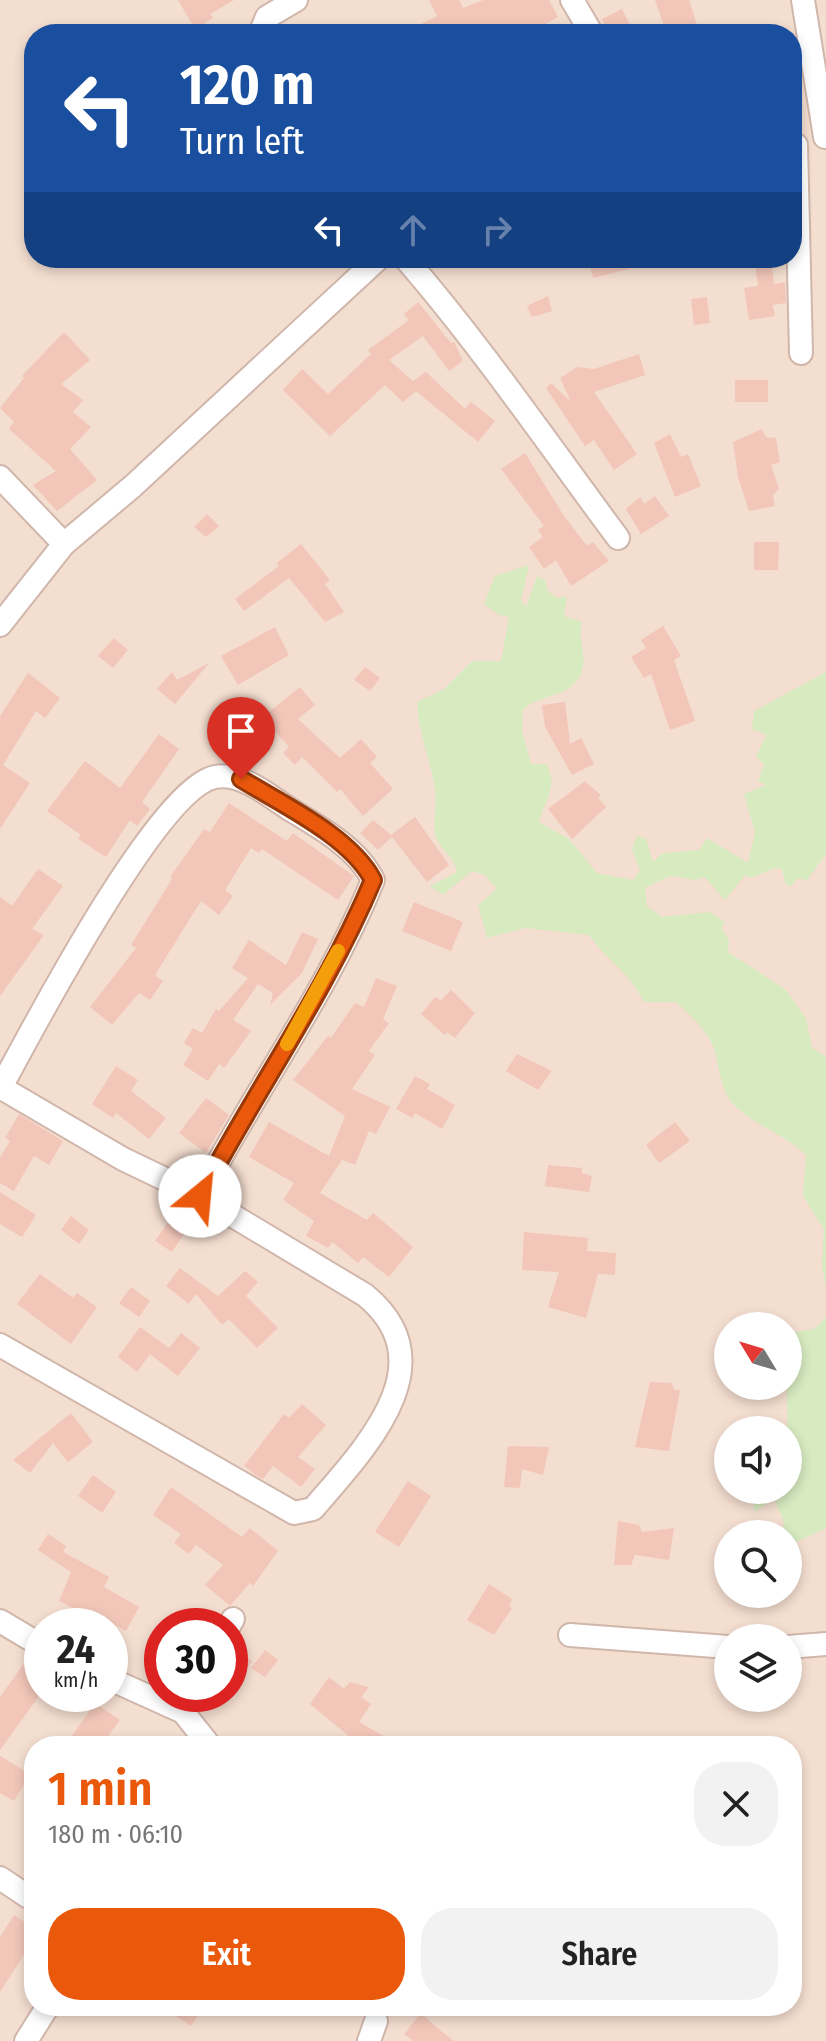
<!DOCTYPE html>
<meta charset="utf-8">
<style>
:root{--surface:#fff;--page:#f2f2f2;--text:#222;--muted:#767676;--accent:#ea580c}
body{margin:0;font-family:"Fira Sans Condensed",sans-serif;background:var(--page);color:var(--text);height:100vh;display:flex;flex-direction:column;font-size:30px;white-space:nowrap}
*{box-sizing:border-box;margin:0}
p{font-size:26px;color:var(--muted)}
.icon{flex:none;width:44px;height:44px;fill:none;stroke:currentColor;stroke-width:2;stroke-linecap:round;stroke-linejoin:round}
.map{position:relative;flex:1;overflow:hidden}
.side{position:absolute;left:24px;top:1736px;width:778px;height:280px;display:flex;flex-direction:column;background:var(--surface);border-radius:32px;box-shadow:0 4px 12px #0003}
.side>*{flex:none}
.guide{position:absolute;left:24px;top:24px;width:778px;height:244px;border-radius:32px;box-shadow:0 4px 12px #0003;background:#1a4fa0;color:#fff;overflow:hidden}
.needle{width:52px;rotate:308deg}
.fabs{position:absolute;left:714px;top:1312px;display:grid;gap:16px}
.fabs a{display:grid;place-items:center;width:88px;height:88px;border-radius:50%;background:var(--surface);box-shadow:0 4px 12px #0003;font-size:40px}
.speed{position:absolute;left:24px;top:1608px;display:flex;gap:16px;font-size:40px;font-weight:700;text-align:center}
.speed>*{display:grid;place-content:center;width:104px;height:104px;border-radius:50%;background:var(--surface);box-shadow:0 4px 12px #0003;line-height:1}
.speed small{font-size:20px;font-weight:400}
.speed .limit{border:12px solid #d22;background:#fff;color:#111}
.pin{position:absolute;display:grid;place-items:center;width:68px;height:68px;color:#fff;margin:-82px -34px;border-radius:50% 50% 50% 0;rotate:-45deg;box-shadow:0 0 8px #0007}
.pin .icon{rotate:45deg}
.me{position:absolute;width:88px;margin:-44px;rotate:28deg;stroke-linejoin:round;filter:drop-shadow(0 0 6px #0008)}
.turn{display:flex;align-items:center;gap:28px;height:168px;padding:0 24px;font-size:36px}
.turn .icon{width:104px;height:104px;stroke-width:2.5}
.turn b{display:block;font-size:56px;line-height:68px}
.lanes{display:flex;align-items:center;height:76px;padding:0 24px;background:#0003;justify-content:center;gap:40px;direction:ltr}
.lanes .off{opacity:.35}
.round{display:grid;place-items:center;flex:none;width:84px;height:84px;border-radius:32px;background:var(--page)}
.head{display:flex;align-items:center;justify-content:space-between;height:136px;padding:0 24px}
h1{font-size:48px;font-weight:600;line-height:60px;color:var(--accent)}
.action{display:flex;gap:16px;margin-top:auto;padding:16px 24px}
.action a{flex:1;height:92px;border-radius:32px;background:var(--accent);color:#fff;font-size:32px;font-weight:600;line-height:92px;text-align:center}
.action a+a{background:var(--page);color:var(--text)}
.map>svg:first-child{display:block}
.residential{fill:#f4ded0;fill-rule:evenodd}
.green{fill:#d7eac0}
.building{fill:#f2c7b9}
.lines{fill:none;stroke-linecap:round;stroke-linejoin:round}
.minor-casing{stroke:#d0b6ab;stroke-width:26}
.minor{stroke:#fff;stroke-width:22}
.route-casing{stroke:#983908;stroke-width:20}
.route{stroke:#ea580c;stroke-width:14}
.slow{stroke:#f59e0b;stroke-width:14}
</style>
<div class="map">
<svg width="826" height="2041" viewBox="0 0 826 2041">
<rect width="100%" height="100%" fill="#fceee1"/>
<path class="residential" d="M0,0H826V2041H0ZM34,34H792V258H34ZM728,1326H788V1386H728ZM728,1430H788V1490H728ZM728,1534H788V1594H728ZM42,1626H110V1694H42ZM162,1626H230V1694H162ZM728,1638H788V1698H728ZM34,1746H792V2006H34Z"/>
<g class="green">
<path d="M529,565L521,600L526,607L537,576L546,581L547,590L557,598L567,597L564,616L582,622C578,638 585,651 583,666C577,700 541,691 523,710L522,731L531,764H546C559,785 545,800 539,822L569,839L597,873L633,880L640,870L632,849L637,836L646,839L653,862L663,853L699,850L707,838L748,863L755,833L744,794L766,785L758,781L764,765L756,756L767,735L752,729L754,711L826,672V854L807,880L798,878L790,887L785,883L782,869L775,868L751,878L745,875L725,900L705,877L695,880L670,876L645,888L647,906L662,917L710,912L725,922L721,928L729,940L728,952L786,990L806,1019L812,1048L826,1057V1290L822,1264L824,1229L803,1196L806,1155C784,1134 755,1126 734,1105C720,1090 720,1069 715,1052C710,1033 690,1015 676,1002H644C627,969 608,962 589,935L525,928L487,938L478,905L497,889L485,875L472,871L443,895L430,886L457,872C454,856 438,847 435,834C433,820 437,804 435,789C430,759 418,732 417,702L444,689L472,661H501L509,617L499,615L484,604L495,576Z"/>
<path d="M826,1317V1528L788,1546V1534H784L783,1519L774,1499L754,1512L753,1492L788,1490C788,1436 785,1385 789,1333L814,1329Z"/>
</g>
<g class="building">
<polygon points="178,0 234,0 210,14 213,18 195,29"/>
<polygon points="429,0 459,0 463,8 483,0 549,0 558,17 528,34 401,34 437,16"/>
<polygon points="655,0 689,0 700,34 667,34"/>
<polygon points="622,9 631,27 609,34 602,19"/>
<polygon points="588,258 648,258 649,264 593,278"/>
<polygon points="754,258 771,258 774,284 785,282 786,303 773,305 775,316 749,320 744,288 758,286"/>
<polygon points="548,296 552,311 532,317 527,306"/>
<polygon points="707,297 710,323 694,325 691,299"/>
<polygon points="418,302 451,343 454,342 463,361 449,371 423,336 389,360 413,381 426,372 465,409 471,402 495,421 478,442 416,391 403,402 385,385 330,436 283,390 302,369 328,394 371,354 368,350 409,320 404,314"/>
<polygon points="64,332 90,360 61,384 83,400 73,412 91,427 70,449 97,480 57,511 33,485 56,471 9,429 14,422 0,408 24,378 22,376"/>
<polygon points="639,354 645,375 594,392 637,454 614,470 594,440 585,446 546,388 551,383 571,402 560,378 577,367 594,369"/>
<rect x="735" y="380" width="33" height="22"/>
<polygon points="762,429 766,437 776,438 780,462 771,465 779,489 773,495 775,506 749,511 738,477 733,442"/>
<polygon points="670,434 681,457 688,454 701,486 675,497 654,443"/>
<polygon points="525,453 562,513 587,546 593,542 609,561 571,586 556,560 544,569 529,547 543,537 538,530 544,526 501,469"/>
<polygon points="655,496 669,516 641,534 626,509 640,497 644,504"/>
<polygon points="207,514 219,526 206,537 194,527"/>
<polygon points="754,542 779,542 778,570 754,570"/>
<polygon points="301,544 330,580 325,584 344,612 325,622 289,578 244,611 235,599 279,566 277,563"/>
<polygon points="663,626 681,656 674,660 695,721 670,730 651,674 644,678 631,657 646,648 641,640"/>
<polygon points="275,627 289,655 238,685 221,656"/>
<polygon points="114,638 128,650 113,668 98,656"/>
<polygon points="209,663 175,704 157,689 172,672 177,680"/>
<polygon points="365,667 380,678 370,691 354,680"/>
<polygon points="28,673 60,698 45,718 36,711 3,765 30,783 0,829 0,716"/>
<polygon points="300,687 315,705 298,719 340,758 361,739 377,757 370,763 393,789 363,816 340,789 337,792 302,757 295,765 283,753 289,747 263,717"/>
<polygon points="565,702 570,744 581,738 594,764 572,775 545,727 542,705"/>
<polygon points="159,734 179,749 142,802 150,809 137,826 130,820 106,857 78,839 81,835 47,811 85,761 120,788"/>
<polygon points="585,781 601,795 598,798 606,807 572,839 548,809"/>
<polygon points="229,803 287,841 293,833 354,876 338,900 262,849 259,853 251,848 225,890 233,896 219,915 201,901 155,975 163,981 150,1000 139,993 112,1025 90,1007 136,948 131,945 172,879 170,877 204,829 210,832"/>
<polygon points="415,817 449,865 427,882 392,837 378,850 360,833 373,820 391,835"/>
<polygon points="38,869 63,886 32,929 44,935 0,996 0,897 12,906"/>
<polygon points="414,902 463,922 451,951 402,931"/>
<polygon points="302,932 318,939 302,973 270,1005 273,993 258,984 233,1020 251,1031 224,1068 219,1064 208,1081 183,1065 193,1049 184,1043 193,1028 202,1033 216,1009 219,1011 248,978 232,968 249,940 286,965"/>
<polygon points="376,978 397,986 383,1019 389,1023 369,1051 375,1055 352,1089 390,1107 376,1134 369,1131 355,1165 342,1160 320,1193 367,1220 373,1213 413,1247 389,1277 363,1257 358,1263 332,1242 328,1248 306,1236 314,1221 283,1200 294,1183 249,1157 269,1122 329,1156 345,1116 293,1080 328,1036 331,1038 355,1003 364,1007"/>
<polygon points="451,990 475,1013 455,1038 447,1032 445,1035 421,1014 435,997 441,1000"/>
<polygon points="517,1054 552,1071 538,1090 506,1071"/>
<polygon points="116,1066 138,1080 131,1091 166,1118 149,1139 116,1113 113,1118 92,1104"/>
<polygon points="415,1076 430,1084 427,1089 455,1105 442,1129 415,1113 412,1118 396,1109"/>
<polygon points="206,1098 229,1115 206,1153 179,1133"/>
<polygon points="19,1114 63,1141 49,1165 34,1156 14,1191 0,1183 0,1158 10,1141 5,1138"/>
<polygon points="675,1122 690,1141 659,1163 646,1145"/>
<polygon points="548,1165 582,1168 582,1173 592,1176 589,1192 545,1186"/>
<polygon points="0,1192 36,1215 22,1237 0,1224"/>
<polygon points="174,1214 190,1225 172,1252 155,1241"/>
<polygon points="71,1216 89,1230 79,1244 61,1230"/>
<polygon points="524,1232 588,1238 587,1251 616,1253 615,1275 598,1274 586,1318 548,1307 559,1272 522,1270"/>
<polygon points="180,1268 218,1296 245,1271 258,1282 246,1296 278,1328 257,1348 229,1319 222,1325 196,1294 189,1304 166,1286"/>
<polygon points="40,1274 73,1298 77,1293 97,1307 71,1344 17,1304"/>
<polygon points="131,1287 150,1301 139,1317 119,1303"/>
<polygon points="140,1327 169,1348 181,1333 200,1348 178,1376 150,1354 137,1372 118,1357"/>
<polygon points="650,1382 672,1383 674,1390 680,1390 669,1451 635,1447"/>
<polygon points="302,1404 326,1425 298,1457 315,1469 301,1487 273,1466 263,1479 257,1476 244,1466 284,1414 289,1418"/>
<polygon points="71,1413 93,1442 68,1462 53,1443 30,1473 13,1460"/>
<polygon points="508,1446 549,1447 543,1475 522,1469 520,1488 504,1487"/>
<polygon points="93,1475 116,1492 102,1513 78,1496"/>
<polygon points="408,1481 431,1496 399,1547 375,1532"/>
<polygon points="171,1487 242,1537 250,1528 278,1551 253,1586 250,1583 230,1606 205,1585 223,1565 196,1545 189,1554 174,1543 181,1534 153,1515"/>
<polygon points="618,1521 639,1525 642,1532 674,1528 669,1560 635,1555 631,1565 614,1565"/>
<polygon points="48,1534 66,1546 63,1552 109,1577 104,1587 139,1607 126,1631 90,1611 88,1616 59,1601 71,1572 38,1550"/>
<polygon points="489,1584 512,1599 509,1606 512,1608 494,1635 467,1620"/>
<polygon points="230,1645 252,1661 242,1675 230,1667"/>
<polygon points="265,1650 278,1660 265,1677 251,1668"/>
<polygon points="30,1655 42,1660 42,1692 0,1750 0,1697"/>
<polygon points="329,1677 344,1689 350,1682 369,1687 361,1697 371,1704 359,1722 401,1746 361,1746 310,1704"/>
<polygon points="95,1703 120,1720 108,1736 123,1746 65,1746"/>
<polygon points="0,1756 30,1774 14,1801 0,1793"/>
<polygon points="14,1915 34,1928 34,1939 0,1992 0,1937"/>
<polygon points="160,2006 204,2006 191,2026"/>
<polygon points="421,2013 434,2025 454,2041 413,2041 404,2034"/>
</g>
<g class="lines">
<defs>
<g id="minor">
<polyline points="572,0 592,34"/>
<polyline points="803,0 825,137"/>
<polyline points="260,34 267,17 296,0"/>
<polyline points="796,145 801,353"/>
<path d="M405,258C482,347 548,444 618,538"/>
<polyline points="0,477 64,544"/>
<polyline points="0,625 64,544 133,486 379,258"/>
<path d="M0,1087L123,1159L200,1196L365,1295C449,1364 364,1449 313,1509L294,1513L0,1345"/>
<path d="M0,1089C31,1032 158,788 215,777C242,772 269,796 291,810C321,828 358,849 373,880C328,991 255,1090 200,1196"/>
<polyline points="0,1621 42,1646"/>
<polyline points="229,1626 233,1619"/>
<polyline points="570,1635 728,1647"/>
<polyline points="788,1647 826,1644"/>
<polyline points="110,1679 183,1712 210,1746"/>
<polyline points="183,1712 193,1694"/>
<polyline points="0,1878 27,1896"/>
<polyline points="26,2041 48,2006"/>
<polyline points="369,2041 376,2021"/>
</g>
</defs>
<use href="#minor" class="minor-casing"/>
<use href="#minor" class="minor"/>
</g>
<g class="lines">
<defs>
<path id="route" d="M200,1196C256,1090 327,990 373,880C351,837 282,804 241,779"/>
</defs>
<use href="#route" class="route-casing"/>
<use href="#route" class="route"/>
<polyline class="slow" points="287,1044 338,951"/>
</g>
</svg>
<div class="fabs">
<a><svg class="needle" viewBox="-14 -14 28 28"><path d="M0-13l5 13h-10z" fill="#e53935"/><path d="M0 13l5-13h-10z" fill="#767676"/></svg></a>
<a><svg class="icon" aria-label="sound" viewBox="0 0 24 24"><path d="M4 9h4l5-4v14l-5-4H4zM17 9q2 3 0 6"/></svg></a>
<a><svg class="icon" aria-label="search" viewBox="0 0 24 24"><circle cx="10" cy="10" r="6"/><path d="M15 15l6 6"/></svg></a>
<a><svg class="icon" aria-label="layers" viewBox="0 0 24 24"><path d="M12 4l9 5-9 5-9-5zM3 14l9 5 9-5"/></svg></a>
</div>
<div class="speed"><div>24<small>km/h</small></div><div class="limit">30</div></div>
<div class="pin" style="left:241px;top:779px;background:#d93025"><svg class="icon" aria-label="arrive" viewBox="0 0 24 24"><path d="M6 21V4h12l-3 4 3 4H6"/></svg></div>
<svg class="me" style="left:200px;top:1196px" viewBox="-20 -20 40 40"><circle r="19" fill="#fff"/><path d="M0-13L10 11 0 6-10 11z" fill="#ea580c"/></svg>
<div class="guide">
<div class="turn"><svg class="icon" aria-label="left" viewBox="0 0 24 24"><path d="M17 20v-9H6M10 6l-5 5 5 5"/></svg><div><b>120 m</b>Turn left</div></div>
<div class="lanes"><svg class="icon" aria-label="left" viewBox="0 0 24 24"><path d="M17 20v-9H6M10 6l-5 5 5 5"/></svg><svg class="icon off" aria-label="ahead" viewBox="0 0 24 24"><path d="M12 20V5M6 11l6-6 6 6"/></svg><svg class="icon off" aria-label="right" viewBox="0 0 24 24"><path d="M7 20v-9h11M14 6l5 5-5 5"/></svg></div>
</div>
<section class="side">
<div class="head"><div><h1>1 min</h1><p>180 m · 06:10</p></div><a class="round"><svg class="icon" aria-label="close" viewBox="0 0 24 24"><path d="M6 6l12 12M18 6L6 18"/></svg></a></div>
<div class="action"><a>Exit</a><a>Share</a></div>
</section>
</div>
